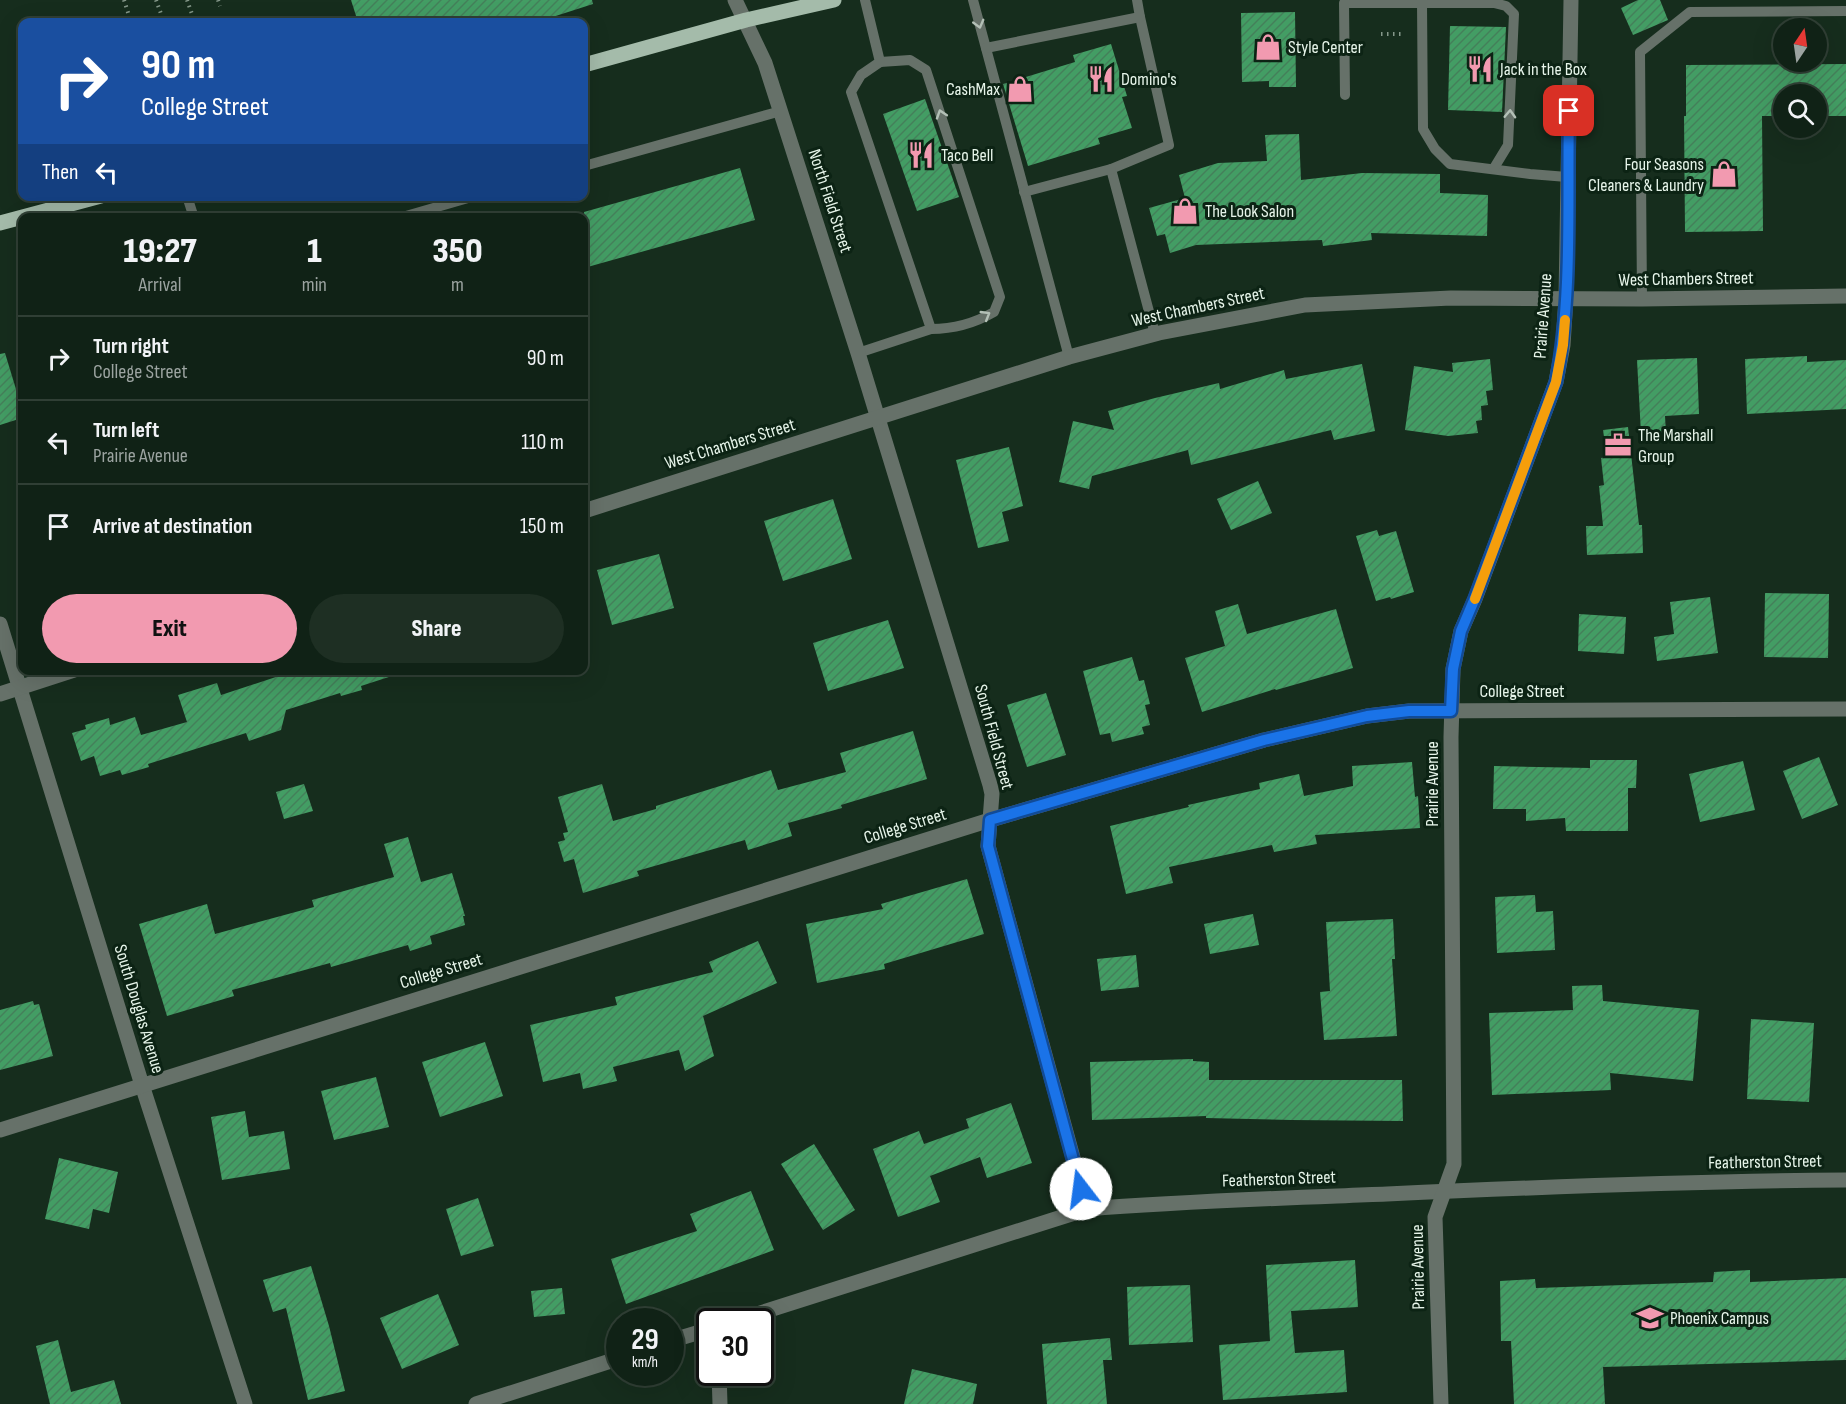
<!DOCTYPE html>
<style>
:root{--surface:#102216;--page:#1e2f23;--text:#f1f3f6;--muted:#9ca4a1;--line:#303f35;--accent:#f29ab0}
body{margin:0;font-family:"Sofia Sans Condensed",sans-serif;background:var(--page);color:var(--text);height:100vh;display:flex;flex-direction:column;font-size:22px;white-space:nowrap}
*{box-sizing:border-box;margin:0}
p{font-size:20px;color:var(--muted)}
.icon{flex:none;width:33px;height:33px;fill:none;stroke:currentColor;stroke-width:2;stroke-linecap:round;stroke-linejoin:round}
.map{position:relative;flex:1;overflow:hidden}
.panel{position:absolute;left:18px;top:213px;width:570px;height:462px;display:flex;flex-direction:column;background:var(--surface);border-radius:12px;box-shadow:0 6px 24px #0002,0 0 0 2px var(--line)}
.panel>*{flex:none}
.hud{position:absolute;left:18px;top:18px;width:570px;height:183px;border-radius:12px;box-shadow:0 6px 24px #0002,0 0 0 2px var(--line);background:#1a4fa0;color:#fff;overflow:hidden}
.needle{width:39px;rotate:13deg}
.fabs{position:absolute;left:1773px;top:18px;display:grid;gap:12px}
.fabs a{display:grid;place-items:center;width:54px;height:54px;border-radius:50%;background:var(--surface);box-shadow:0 6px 24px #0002,0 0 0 2px var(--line);font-size:30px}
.speed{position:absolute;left:606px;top:1308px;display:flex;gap:12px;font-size:30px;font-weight:700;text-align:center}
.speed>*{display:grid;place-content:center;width:78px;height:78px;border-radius:50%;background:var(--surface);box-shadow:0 6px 24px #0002,0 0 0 2px var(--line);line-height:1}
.speed small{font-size:15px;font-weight:400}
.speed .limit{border:3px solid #111;border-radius:9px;background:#fff;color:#111}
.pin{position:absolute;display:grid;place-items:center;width:51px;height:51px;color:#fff;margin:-26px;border-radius:12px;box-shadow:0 3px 9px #0006}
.me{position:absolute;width:66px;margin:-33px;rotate:345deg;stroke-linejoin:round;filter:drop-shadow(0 0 4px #0008)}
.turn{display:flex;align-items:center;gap:21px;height:126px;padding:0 24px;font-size:27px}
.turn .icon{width:78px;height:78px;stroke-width:2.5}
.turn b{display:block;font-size:42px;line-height:51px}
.then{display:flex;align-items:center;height:57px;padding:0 24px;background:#0003;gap:12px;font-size:22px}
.eta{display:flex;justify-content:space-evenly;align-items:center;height:102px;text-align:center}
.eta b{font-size:36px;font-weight:800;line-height:42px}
.cta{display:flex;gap:12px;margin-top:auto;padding:12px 24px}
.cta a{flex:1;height:69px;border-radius:36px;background:var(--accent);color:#111;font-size:24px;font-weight:800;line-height:69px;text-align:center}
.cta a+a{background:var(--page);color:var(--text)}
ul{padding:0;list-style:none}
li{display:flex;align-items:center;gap:18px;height:84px;padding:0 24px;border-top:2px solid var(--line)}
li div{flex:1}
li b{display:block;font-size:22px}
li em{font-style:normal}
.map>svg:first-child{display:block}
.building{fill:url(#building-hatch)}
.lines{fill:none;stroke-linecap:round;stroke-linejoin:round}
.path{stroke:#849789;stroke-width:4;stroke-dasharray:1.5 4.5;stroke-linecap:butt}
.service{stroke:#667169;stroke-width:10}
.minor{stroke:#667169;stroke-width:15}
.tertiary{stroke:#667169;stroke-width:15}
.primary{stroke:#a4bbaa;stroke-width:15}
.oneway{stroke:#b3c0b6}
.route-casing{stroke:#114b97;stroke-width:15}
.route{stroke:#1a73e8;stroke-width:10}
.slow{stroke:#f59e0b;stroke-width:10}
.labels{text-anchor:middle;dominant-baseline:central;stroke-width:6;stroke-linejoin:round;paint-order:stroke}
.poi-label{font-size:18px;fill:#e7f5ea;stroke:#0c2314;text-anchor:start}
.street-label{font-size:18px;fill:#e7f5ea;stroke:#0c2314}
</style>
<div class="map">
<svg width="1846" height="1404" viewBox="0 0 1846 1404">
<defs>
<pattern id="building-hatch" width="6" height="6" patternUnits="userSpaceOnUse" patternTransform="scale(1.5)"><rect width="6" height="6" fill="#439d64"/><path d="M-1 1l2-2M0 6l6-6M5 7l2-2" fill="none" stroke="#44805a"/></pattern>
</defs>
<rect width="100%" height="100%" fill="#162d1d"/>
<g class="building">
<polygon points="351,0 592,0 593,4 537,22 358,22"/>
<polygon points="1638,0 1660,0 1668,20 1633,35 1621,8"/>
<polygon points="1295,12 1296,87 1269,87 1269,81 1242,82 1241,13"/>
<polygon points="1450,26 1506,27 1502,112 1448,110"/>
<polygon points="1111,44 1127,96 1122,97 1132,128 1098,138 1100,144 1028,166 1003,84 1075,62 1073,55"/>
<polygon points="1846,64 1846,116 1816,116 1816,94 1784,94 1784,116 1762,116 1763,231 1685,232 1684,116 1686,116 1686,65"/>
<polygon points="925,99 959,197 917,211 883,114"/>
<polygon points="1299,134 1301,180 1362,173 1440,174 1440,193 1488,195 1487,236 1371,233 1372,240 1323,246 1322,240 1196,245 1170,253 1165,234 1157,236 1149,208 1185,198 1179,175 1218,163 1267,161 1265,135"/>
<polygon points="740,168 755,220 584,268 584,212"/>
<polygon points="5,353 22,409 22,418 0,425 0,354"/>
<polygon points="1807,356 1807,362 1846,360 1846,409 1747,414 1745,359"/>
<polygon points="1697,358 1699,414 1665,416 1666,433 1641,434 1637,360"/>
<polygon points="1490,359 1493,390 1486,391 1488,405 1481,406 1482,420 1476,421 1478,433 1448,436 1405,430 1414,366 1453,372 1452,363"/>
<polygon points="1362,364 1375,431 1334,440 1331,430 1191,465 1188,450 1092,476 1089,489 1059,482 1073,421 1114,430 1108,411 1155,398 1219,383 1220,389 1284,370 1286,379"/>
<polygon points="1628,427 1639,525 1642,525 1643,553 1587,555 1586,526 1603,526 1599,486 1604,485 1601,458 1607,457 1603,430"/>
<polygon points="1009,447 1023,506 1002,512 1009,541 978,548 956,460"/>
<polygon points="1258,481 1272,513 1231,530 1217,499"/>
<polygon points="833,499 852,559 783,581 764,521"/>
<polygon points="1377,530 1379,536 1396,531 1414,592 1391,599 1390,597 1376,601 1356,536"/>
<polygon points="659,554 674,608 612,625 597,570"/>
<polygon points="1765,593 1829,594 1828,658 1764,657"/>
<polygon points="1710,597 1718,653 1657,661 1654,637 1674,634 1670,602"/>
<polygon points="1238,604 1247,634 1336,609 1353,668 1276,690 1275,689 1202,712 1185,658 1225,646 1215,611"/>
<polygon points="1579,614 1626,617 1624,654 1578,651"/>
<polygon points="888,620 904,668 828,691 813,643"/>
<polygon points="1132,657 1139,681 1144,680 1150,704 1145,705 1150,725 1142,727 1144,734 1112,742 1110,733 1100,735 1083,671"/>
<polygon points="297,670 394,670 395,675 361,686 362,690 341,696 340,693 286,710 281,730 249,741 246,733 148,764 149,767 122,775 120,770 100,776 94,756 81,761 72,733 86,729 85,725 109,718 110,725 135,717 141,735 187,722 178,695 217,683 221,695"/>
<polygon points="1046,693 1066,755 1027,767 1007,705"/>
<polygon points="913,731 927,779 841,805 842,808 788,823 792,836 748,850 745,840 637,871 639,876 583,893 574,859 564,862 558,842 565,840 563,833 568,832 558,797 602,784 613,821 656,809 656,806 771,770 778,790 846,772 840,753"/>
<polygon points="1819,757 1838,805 1802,819 1783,771"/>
<polygon points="1590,760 1637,760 1636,788 1628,788 1628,831 1566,831 1565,818 1526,821 1526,809 1493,809 1494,766 1590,768"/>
<polygon points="1743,761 1755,810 1700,822 1689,774"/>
<polygon points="1412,762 1415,797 1418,796 1420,828 1315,835 1317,844 1274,852 1272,845 1169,867 1173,883 1126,894 1110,826 1189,807 1188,805 1260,789 1259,783 1299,774 1304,796 1353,786 1352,766"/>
<polygon points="304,784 313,811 284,819 276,792"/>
<polygon points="408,837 421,882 452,873 465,916 463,916 465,925 430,936 432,944 410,951 408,945 331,967 330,963 232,990 234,996 167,1016 139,924 207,904 215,934 314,907 312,900 394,877 384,844"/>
<polygon points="967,879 984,934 884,964 885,969 817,983 806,924 883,909 881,904"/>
<polygon points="1535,895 1536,912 1553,911 1555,950 1497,953 1495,897"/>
<polygon points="1253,914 1259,945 1210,954 1204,924"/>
<polygon points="1393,919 1395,959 1392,959 1397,1036 1324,1040 1320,992 1330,991 1326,922"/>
<polygon points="758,941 777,983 703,1016 714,1056 685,1071 679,1050 613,1067 617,1081 583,1089 580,1073 543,1082 530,1025 617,1005 615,997 713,972 709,962"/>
<polygon points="1136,955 1139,987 1101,991 1097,959"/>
<polygon points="1602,985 1603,1001 1699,1010 1693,1081 1610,1073 1611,1090 1492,1095 1489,1013 1573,1010 1572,986"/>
<polygon points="33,1001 34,1005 39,1004 53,1056 0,1070 0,1010"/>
<polygon points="1751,1019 1814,1023 1809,1102 1747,1099"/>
<polygon points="485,1042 503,1096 440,1117 422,1062"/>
<polygon points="1193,1059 1193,1061 1209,1062 1209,1080 1402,1080 1403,1121 1291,1120 1206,1118 1206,1116 1092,1120 1090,1062"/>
<polygon points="376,1077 389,1127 334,1140 321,1091"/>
<polygon points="1011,1103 1032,1163 987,1178 980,1157 930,1176 940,1202 898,1217 873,1149 919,1131 924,1144 969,1128 966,1119"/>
<polygon points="245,1111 249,1137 284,1131 290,1169 222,1180 211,1117"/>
<polygon points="814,1144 855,1210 823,1230 781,1164"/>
<polygon points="59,1158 118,1172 109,1213 93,1209 89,1229 45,1219"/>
<polygon points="751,1191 774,1250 626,1304 611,1259 697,1231 690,1214"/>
<polygon points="478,1198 494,1246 461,1256 446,1209"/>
<polygon points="1355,1260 1358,1307 1291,1311 1295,1353 1344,1350 1347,1392 1223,1400 1219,1345 1270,1341 1266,1265"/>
<polygon points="311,1266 329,1326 345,1391 308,1400 286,1308 273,1312 263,1280"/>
<polygon points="1750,1270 1750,1282 1846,1278 1846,1360 1603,1367 1605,1404 1514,1404 1511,1341 1501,1341 1500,1281 1535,1279 1536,1288 1713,1282 1714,1272"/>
<polygon points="1190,1285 1193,1342 1129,1345 1127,1287"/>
<polygon points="562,1288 565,1314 534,1317 531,1291"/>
<polygon points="438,1294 459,1345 402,1369 380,1318"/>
<polygon points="1110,1338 1112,1360 1103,1360 1107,1404 1047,1404 1042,1344"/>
<polygon points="58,1340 71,1392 114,1380 121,1404 50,1404 36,1346"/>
<polygon points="912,1369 977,1384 973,1404 904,1404"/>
</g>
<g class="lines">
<g class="path">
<polyline points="124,0 131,22"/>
<polyline points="156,0 164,22"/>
<polyline points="187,0 192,14"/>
<polyline points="218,0 220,6"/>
<polyline points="1381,34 1401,34"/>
</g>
<g class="service">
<polyline points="973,0 1069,357"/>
<polyline points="1422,3 1423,129 1435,149 1450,164 1530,174 1567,177"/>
<polyline points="1140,17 1169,145 1111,169 1155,334"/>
<polyline points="986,48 1140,17 1137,0"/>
<path d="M880,62L910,60L926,70L1000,297L994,312C975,323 953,329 931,329"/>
<polyline points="1345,95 1344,3 1494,3 1506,6 1514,14 1508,145 1494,168"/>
<polyline points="584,166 781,111"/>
<polyline points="1024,192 1111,169"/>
<polyline points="187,196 194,218"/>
<polyline points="399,218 475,196"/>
<polyline points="1642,299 1640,52 1690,12 1846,11"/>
<polyline points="858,353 931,329 851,92 861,75 880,62 865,0"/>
</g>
<g class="minor">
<polyline points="735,0 765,63 858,353 990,785 992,794 988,846 1087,1209"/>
<polyline points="584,511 1069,357 1159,333 1305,305 1451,298 1642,299 1846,296"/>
<polyline points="0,624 142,1085 245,1404"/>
<polyline points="0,694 74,670"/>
<polyline points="0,1130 990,820 1264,740 1367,716 1409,711 1846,709"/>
<path d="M732,1322L1087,1209C1187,1201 1287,1198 1387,1194C1540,1187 1693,1181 1846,1180"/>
<polyline points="670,1341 710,1329"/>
<polyline points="719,1372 720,1404"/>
<polyline points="476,1404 620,1358"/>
</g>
<polyline class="tertiary" points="1441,1404 1435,1217 1454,1164 1451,737 1453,669 1461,631 1475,599 1556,382 1563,345 1566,298 1571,0"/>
<g class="primary">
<polyline points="584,65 746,20 834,0"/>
<polyline points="0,223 101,196"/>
</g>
</g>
<defs><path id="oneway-chevron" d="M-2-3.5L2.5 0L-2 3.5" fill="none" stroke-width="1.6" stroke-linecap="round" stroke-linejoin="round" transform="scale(1.5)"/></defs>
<g class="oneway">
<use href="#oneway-chevron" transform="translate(979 24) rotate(75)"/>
<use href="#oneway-chevron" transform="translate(941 114) rotate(-108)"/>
<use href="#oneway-chevron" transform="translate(1510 114) rotate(-88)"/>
<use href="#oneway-chevron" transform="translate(986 315) rotate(-31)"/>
</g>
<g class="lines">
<defs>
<path id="route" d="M1081,1189L988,846L990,820L1264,740L1367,716L1409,711H1451L1453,669L1461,631L1475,598L1556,382C1573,294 1567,199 1569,111"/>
</defs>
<use href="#route" class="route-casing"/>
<use href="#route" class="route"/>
<polyline class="slow" points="1475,599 1556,382 1563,345 1565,320"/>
</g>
<defs>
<symbol id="shop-bare" viewBox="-9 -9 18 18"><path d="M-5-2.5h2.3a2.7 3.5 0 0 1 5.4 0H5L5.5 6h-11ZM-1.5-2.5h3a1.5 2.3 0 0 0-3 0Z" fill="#f29ab0" stroke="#0c2314" stroke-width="2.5" paint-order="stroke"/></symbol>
<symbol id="restaurant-bare" viewBox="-9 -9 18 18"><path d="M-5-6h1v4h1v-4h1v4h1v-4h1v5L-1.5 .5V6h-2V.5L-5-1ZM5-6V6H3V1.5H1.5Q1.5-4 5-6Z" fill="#f29ab0" stroke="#0c2314" stroke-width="2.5" paint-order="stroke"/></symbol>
<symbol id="office-bare" viewBox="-9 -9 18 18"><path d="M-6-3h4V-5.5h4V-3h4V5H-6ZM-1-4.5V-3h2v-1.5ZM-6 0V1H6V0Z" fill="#f29ab0" stroke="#0c2314" stroke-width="2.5" paint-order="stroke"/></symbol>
<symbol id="school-bare" viewBox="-9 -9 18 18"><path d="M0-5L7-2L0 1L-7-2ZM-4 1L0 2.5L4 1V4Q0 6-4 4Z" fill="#f29ab0" stroke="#0c2314" stroke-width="2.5" paint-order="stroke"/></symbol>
</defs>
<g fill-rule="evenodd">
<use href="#shop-bare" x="1249" y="28" width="38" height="38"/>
<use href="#restaurant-bare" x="1461" y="50" width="38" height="38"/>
<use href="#restaurant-bare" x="1082" y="60" width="38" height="38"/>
<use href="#shop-bare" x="1001" y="70" width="38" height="38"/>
<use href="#restaurant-bare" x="902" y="136" width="38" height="38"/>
<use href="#shop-bare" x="1705" y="155" width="38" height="38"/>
<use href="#shop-bare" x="1166" y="192" width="38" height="38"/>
<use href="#office-bare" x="1599" y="426" width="38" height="38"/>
<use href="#school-bare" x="1631" y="1299" width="38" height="38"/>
</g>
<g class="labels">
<g class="poi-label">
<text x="1288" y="47">Style Center</text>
<text x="1500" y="69">Jack in the Box</text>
<text x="1121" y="79">Domino's</text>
<text x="1000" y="89" text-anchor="end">CashMax</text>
<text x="941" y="155">Taco Bell</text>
<text x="1704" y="164" text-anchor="end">Four Seasons<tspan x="1704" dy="21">Cleaners &amp; Laundry</tspan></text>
<text x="1205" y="211">The Look Salon</text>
<text x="1638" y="435">The Marshall<tspan x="1638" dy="21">Group</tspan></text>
<text x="1670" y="1318">Phoenix Campus</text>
</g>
<g class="street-label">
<text transform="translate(830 201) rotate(72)">North Field Street</text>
<text transform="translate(1686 279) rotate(-1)">West Chambers Street</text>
<text transform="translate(1198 307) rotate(-12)">West Chambers Street</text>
<text transform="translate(1543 316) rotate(-86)">Prairie Avenue</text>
<text transform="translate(730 444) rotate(-17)">West Chambers Street</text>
<text x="1522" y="691">College Street</text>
<text transform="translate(994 737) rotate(75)">South Field Street</text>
<text transform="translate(1432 784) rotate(-90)">Prairie Avenue</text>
<text transform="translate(905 826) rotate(-17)">College Street</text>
<text transform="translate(441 971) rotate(-17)">College Street</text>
<text transform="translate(139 1009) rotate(73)">South Douglas Avenue</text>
<text transform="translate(1765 1162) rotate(-1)">Featherston Street</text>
<text transform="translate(1279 1179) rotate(-2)">Featherston Street</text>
<text transform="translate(1418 1267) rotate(-91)">Prairie Avenue</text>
</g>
</g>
</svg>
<div class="fabs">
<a><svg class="needle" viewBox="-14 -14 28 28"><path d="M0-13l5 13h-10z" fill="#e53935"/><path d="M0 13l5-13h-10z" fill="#9ca4a1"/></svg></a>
<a><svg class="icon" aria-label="search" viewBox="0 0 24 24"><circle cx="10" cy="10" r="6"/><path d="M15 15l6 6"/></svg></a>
</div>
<div class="speed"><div>29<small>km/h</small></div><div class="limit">30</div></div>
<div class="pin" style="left:1569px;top:111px;background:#d93025"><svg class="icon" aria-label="arrive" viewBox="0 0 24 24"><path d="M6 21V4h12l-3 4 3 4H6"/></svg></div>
<svg class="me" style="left:1081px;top:1189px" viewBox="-20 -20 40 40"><circle r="19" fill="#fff"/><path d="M0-13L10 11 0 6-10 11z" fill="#1a73e8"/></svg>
<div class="hud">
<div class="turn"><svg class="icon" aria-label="right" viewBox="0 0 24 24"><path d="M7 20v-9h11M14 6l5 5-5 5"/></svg><div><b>90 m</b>College Street</div></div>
<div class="then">Then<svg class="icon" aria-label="left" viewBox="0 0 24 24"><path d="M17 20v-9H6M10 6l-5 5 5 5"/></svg></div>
</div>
<section class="panel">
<div class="eta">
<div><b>19:27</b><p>Arrival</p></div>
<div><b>1</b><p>min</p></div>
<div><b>350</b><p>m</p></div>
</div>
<ul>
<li><svg class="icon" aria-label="right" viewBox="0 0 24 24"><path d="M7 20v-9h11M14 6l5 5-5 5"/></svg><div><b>Turn right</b><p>College Street</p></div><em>90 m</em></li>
<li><svg class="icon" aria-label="left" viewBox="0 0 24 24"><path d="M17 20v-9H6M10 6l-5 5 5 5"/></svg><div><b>Turn left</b><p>Prairie Avenue</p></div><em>110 m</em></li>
<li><svg class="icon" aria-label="arrive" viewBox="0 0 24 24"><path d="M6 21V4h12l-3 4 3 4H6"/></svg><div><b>Arrive at destination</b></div><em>150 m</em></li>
</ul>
<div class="cta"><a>Exit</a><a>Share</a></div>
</section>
</div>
